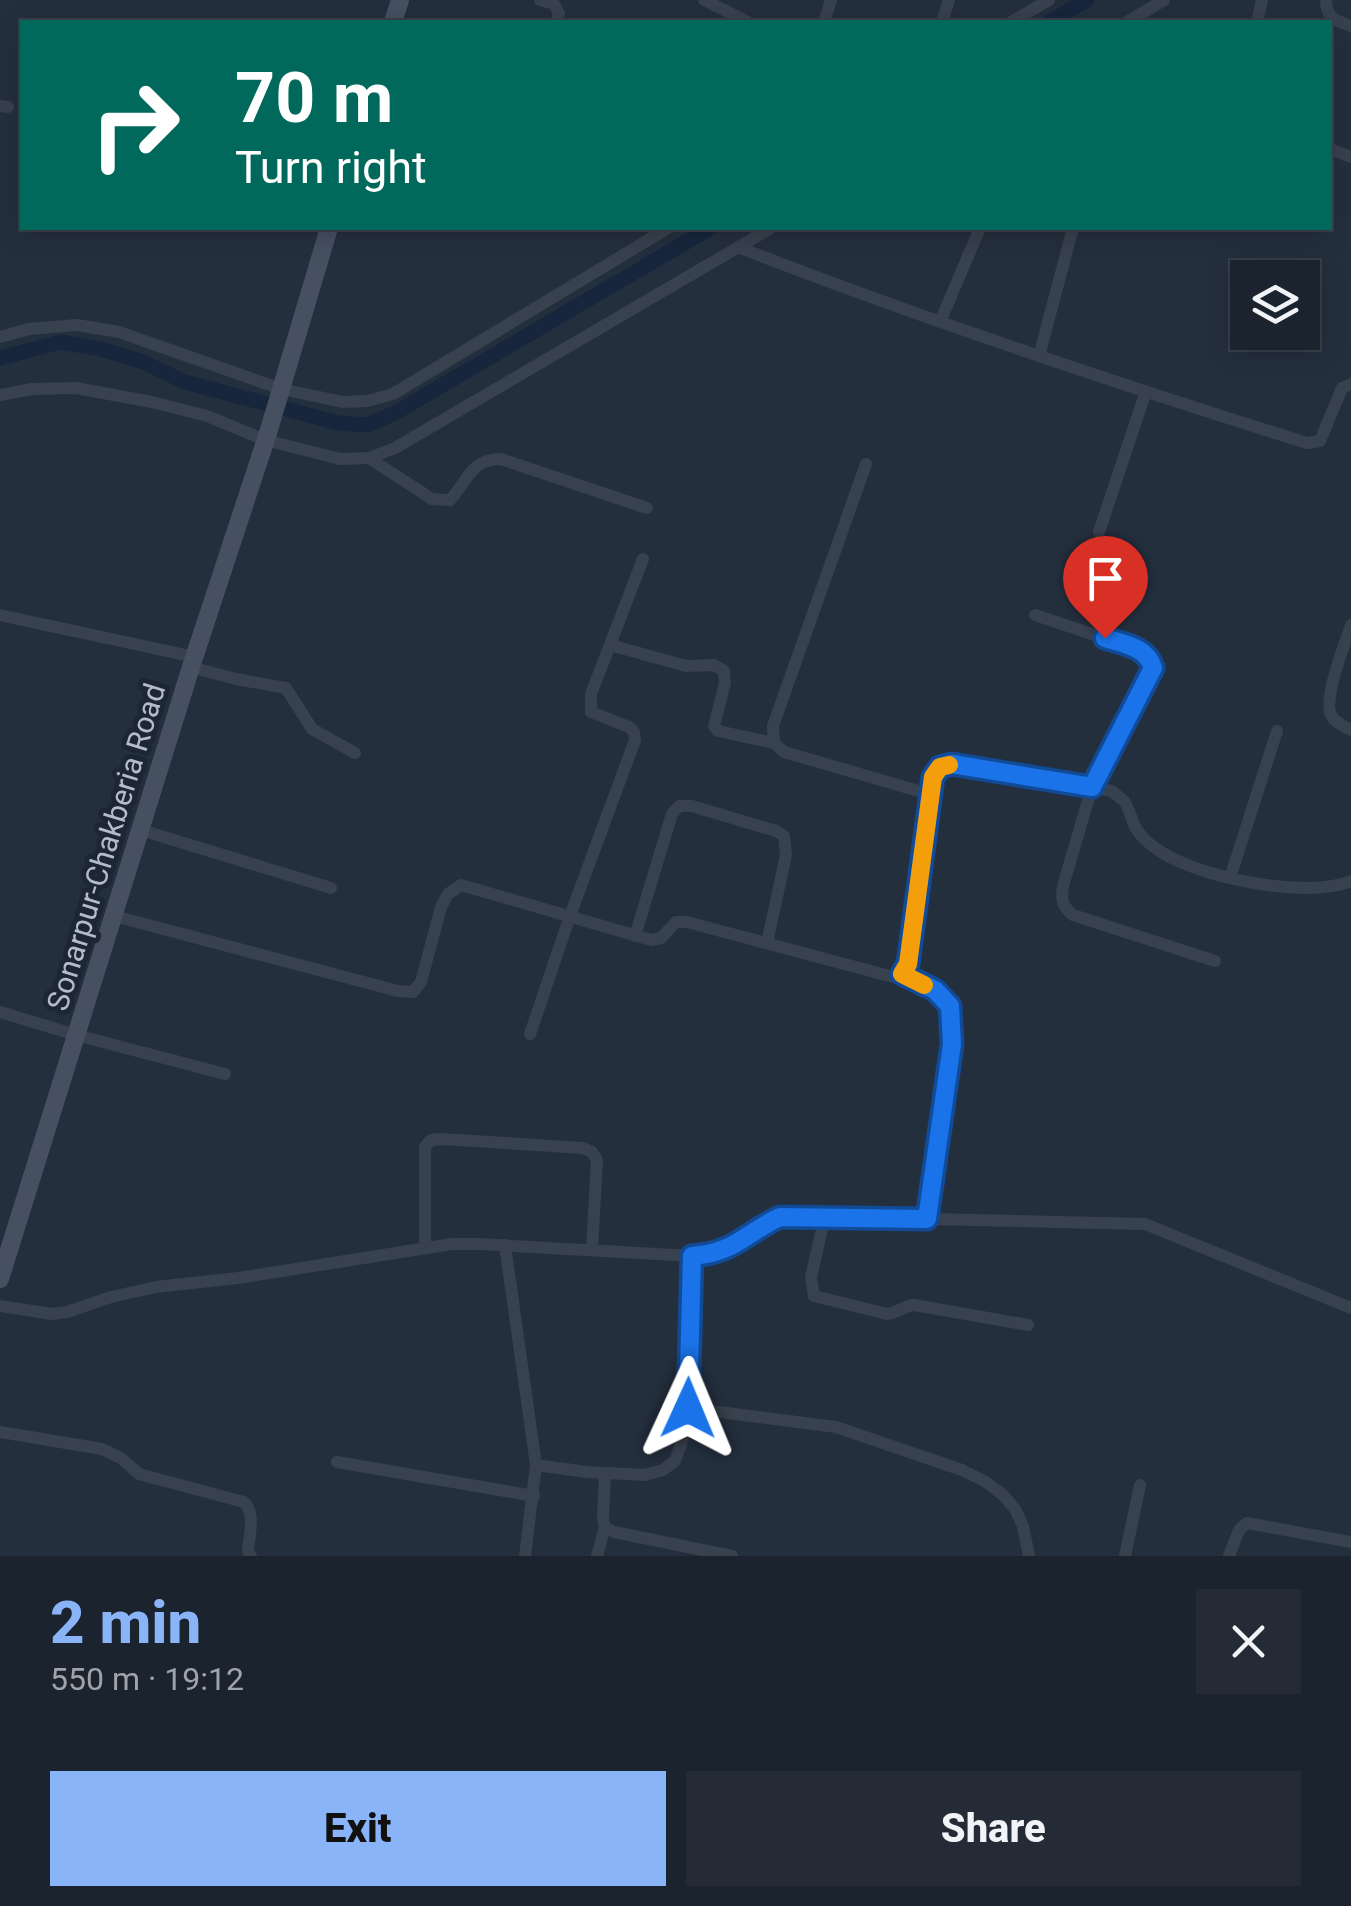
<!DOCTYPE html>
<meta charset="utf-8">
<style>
:root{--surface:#1b232e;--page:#242b36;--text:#f1f3f6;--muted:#a0a4aa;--line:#39404a;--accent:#8ab4f8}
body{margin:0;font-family:Roboto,sans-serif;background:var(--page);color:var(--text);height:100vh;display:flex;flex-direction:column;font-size:38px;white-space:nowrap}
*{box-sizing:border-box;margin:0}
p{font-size:32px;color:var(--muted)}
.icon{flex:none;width:55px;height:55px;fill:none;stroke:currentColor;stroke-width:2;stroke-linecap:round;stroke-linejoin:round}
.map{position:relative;height:1556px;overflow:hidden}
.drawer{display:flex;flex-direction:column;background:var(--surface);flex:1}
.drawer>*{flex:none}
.banner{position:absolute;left:20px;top:20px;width:1312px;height:210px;border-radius:0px;box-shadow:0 5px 25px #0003,0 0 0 2px var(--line);background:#00695c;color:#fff;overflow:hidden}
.controls{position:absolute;left:1230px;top:260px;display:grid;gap:20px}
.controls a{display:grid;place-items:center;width:90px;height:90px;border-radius:0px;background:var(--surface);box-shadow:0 5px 25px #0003,0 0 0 2px var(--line);font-size:50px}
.pin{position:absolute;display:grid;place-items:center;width:85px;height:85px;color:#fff;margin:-102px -42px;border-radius:50% 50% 50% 0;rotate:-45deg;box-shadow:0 0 10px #0007}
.pin .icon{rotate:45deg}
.me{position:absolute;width:110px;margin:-55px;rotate:1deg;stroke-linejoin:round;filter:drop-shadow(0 0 8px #0008)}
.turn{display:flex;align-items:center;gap:35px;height:210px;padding:0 50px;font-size:45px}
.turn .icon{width:130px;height:130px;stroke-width:2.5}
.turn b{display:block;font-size:70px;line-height:85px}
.round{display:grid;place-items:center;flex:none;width:105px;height:105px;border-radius:0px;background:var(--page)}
.overview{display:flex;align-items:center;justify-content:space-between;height:170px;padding:0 50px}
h1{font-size:60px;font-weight:800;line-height:75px;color:var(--accent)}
.button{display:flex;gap:20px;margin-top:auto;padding:20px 50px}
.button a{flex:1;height:115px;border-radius:0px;background:var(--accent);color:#111;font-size:40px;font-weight:800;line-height:115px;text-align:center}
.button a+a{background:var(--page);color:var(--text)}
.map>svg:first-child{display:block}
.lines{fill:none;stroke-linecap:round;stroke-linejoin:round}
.canal{stroke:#17263c;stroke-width:15}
.minor{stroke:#38414e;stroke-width:12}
.secondary{stroke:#465061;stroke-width:18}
.route-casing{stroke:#114b97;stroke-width:25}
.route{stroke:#1a73e8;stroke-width:18}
.slow{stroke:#f59e0b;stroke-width:18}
.labels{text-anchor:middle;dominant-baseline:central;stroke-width:10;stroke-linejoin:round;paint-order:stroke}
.street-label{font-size:30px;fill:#b4bcc9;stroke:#1d2633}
</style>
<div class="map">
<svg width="1351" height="1556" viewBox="0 0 1351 1556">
<rect width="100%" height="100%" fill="#242f3e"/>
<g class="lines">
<g class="canal">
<polyline points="1049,22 1087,0"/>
<polyline points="0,358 61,342 101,349 143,362 185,382 338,423 367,425 395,413 710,228"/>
</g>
<g class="minor">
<polyline points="540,0 554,4 559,14 556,22"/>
<polyline points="704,0 748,22"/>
<path d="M1326,0C1326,18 1336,21 1351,26"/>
<polyline points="824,22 831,0"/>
<polyline points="942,22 949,0"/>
<polyline points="1011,22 1049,0"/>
<polyline points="1127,22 1164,0"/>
<polyline points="1257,22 1262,0"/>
<polyline points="0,106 8,107"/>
<polyline points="1330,149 1351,157"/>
<path d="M738,247C925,320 1115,383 1307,443L1320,441L1342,388L1351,384"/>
<polyline points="940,322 980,228"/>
<polyline points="0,337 29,329 77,325 119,332 281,389 343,402 367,401 393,394 668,228"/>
<polyline points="1039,356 1073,228"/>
<polyline points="0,395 32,389 76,388 152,402 207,416 265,440 340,459 369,458 395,448 771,228"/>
<path d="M369,458L432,499L450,500C468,481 470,459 501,459L647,508"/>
<polyline points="866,464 773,726 774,743 784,752 929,794"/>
<polyline points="1099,532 1145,394"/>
<polyline points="0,615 195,657"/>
<path d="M1035,615L1140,650L1150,658L1153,668L1092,787L1063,886C1061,900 1062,906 1073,915L1215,961"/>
<path d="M1351,625C1345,644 1323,698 1331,715C1335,723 1344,726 1351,730"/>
<polyline points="610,645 686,666 714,665 724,671 725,683 714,726 718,731 774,743"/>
<polyline points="191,667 236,679 286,688 312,729 355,753"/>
<polyline points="141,830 331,888"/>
<polyline points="1230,878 1277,731"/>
<path d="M114,916L398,991L413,992L421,982L441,907L448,894L461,885L651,940L661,938L676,922H687L893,977L902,974L909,964L933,777L940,767L952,764L1112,791C1116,795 1120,797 1124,801C1130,809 1131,821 1137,830C1140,835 1148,843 1154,847C1192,877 1306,900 1351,881"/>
<polyline points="635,936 672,814 679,806 692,806 776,831 784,836 786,855 767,943"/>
<polyline points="902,974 935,990 950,1005 953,1044 927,1219"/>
<polyline points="0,1012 76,1035 225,1074"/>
<polyline points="530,1034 570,916 635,740 634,732 629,727 591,712 591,694 643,559"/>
<path d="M825,1216L811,1277L814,1296L887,1314C897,1313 904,1306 914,1305L1028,1325"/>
<polyline points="505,1245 536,1465 525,1556"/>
<polyline points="425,1248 425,1147 431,1140 442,1139 583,1148 592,1152 597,1160 592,1249"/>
<path d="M0,1306L52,1314L67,1312L111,1297L156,1287L238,1278L452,1244H478L692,1256C703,1255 714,1255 725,1250C755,1238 761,1219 798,1216L1145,1224L1351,1308"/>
<polyline points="688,1408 836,1427 962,1470 986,1482 1003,1495 1015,1509 1023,1526 1029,1556"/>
<path d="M0,1432L102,1449L121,1458L139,1474L244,1502C256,1514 249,1535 248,1551L251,1556"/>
<polyline points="337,1462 534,1496"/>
<polyline points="536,1465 587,1472 645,1475 663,1470 675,1461 683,1439 688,1408 692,1256"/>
<polyline points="605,1473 603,1518 605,1527 614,1532 732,1556"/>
<polyline points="597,1556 605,1527"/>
<polyline points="1125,1556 1140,1485"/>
<polyline points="1229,1556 1239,1530 1247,1523 1351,1542"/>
</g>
<g class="secondary">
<polyline points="393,22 400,0"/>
<polyline points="0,1279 191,667 268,433 329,228"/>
</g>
</g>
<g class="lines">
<defs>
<path id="route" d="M688,1408L692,1256C735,1253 745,1233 780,1217L927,1219L952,1044L950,1006L935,990L902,974L908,964L933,777L940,767L952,764L1092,787L1153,668C1147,647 1124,644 1105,638"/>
</defs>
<use href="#route" class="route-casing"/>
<use href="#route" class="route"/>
<polyline class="slow" points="924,985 902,974 908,964 933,777 940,767 949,765"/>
</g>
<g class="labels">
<g class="street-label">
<text transform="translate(106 847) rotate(-73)">Sonarpur-Chakberia Road</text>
</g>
</g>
</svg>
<div class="controls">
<a><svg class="icon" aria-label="layers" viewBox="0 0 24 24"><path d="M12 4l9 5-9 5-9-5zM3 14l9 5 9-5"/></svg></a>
</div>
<div class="pin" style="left:1105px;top:638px;background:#d93025"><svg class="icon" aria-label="arrive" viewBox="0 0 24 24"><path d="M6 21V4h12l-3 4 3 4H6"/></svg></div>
<svg class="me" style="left:688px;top:1408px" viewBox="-20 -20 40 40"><path d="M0-17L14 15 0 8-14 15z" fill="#1a73e8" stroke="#fff" stroke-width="4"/></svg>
<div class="banner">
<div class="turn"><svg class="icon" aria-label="right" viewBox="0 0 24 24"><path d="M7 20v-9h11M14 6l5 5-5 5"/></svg><div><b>70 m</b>Turn right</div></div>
</div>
</div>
<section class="drawer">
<div class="overview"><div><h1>2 min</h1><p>550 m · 19:12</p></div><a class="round"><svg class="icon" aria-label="close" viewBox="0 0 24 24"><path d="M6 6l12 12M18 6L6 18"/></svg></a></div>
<div class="button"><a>Exit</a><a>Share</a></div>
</section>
